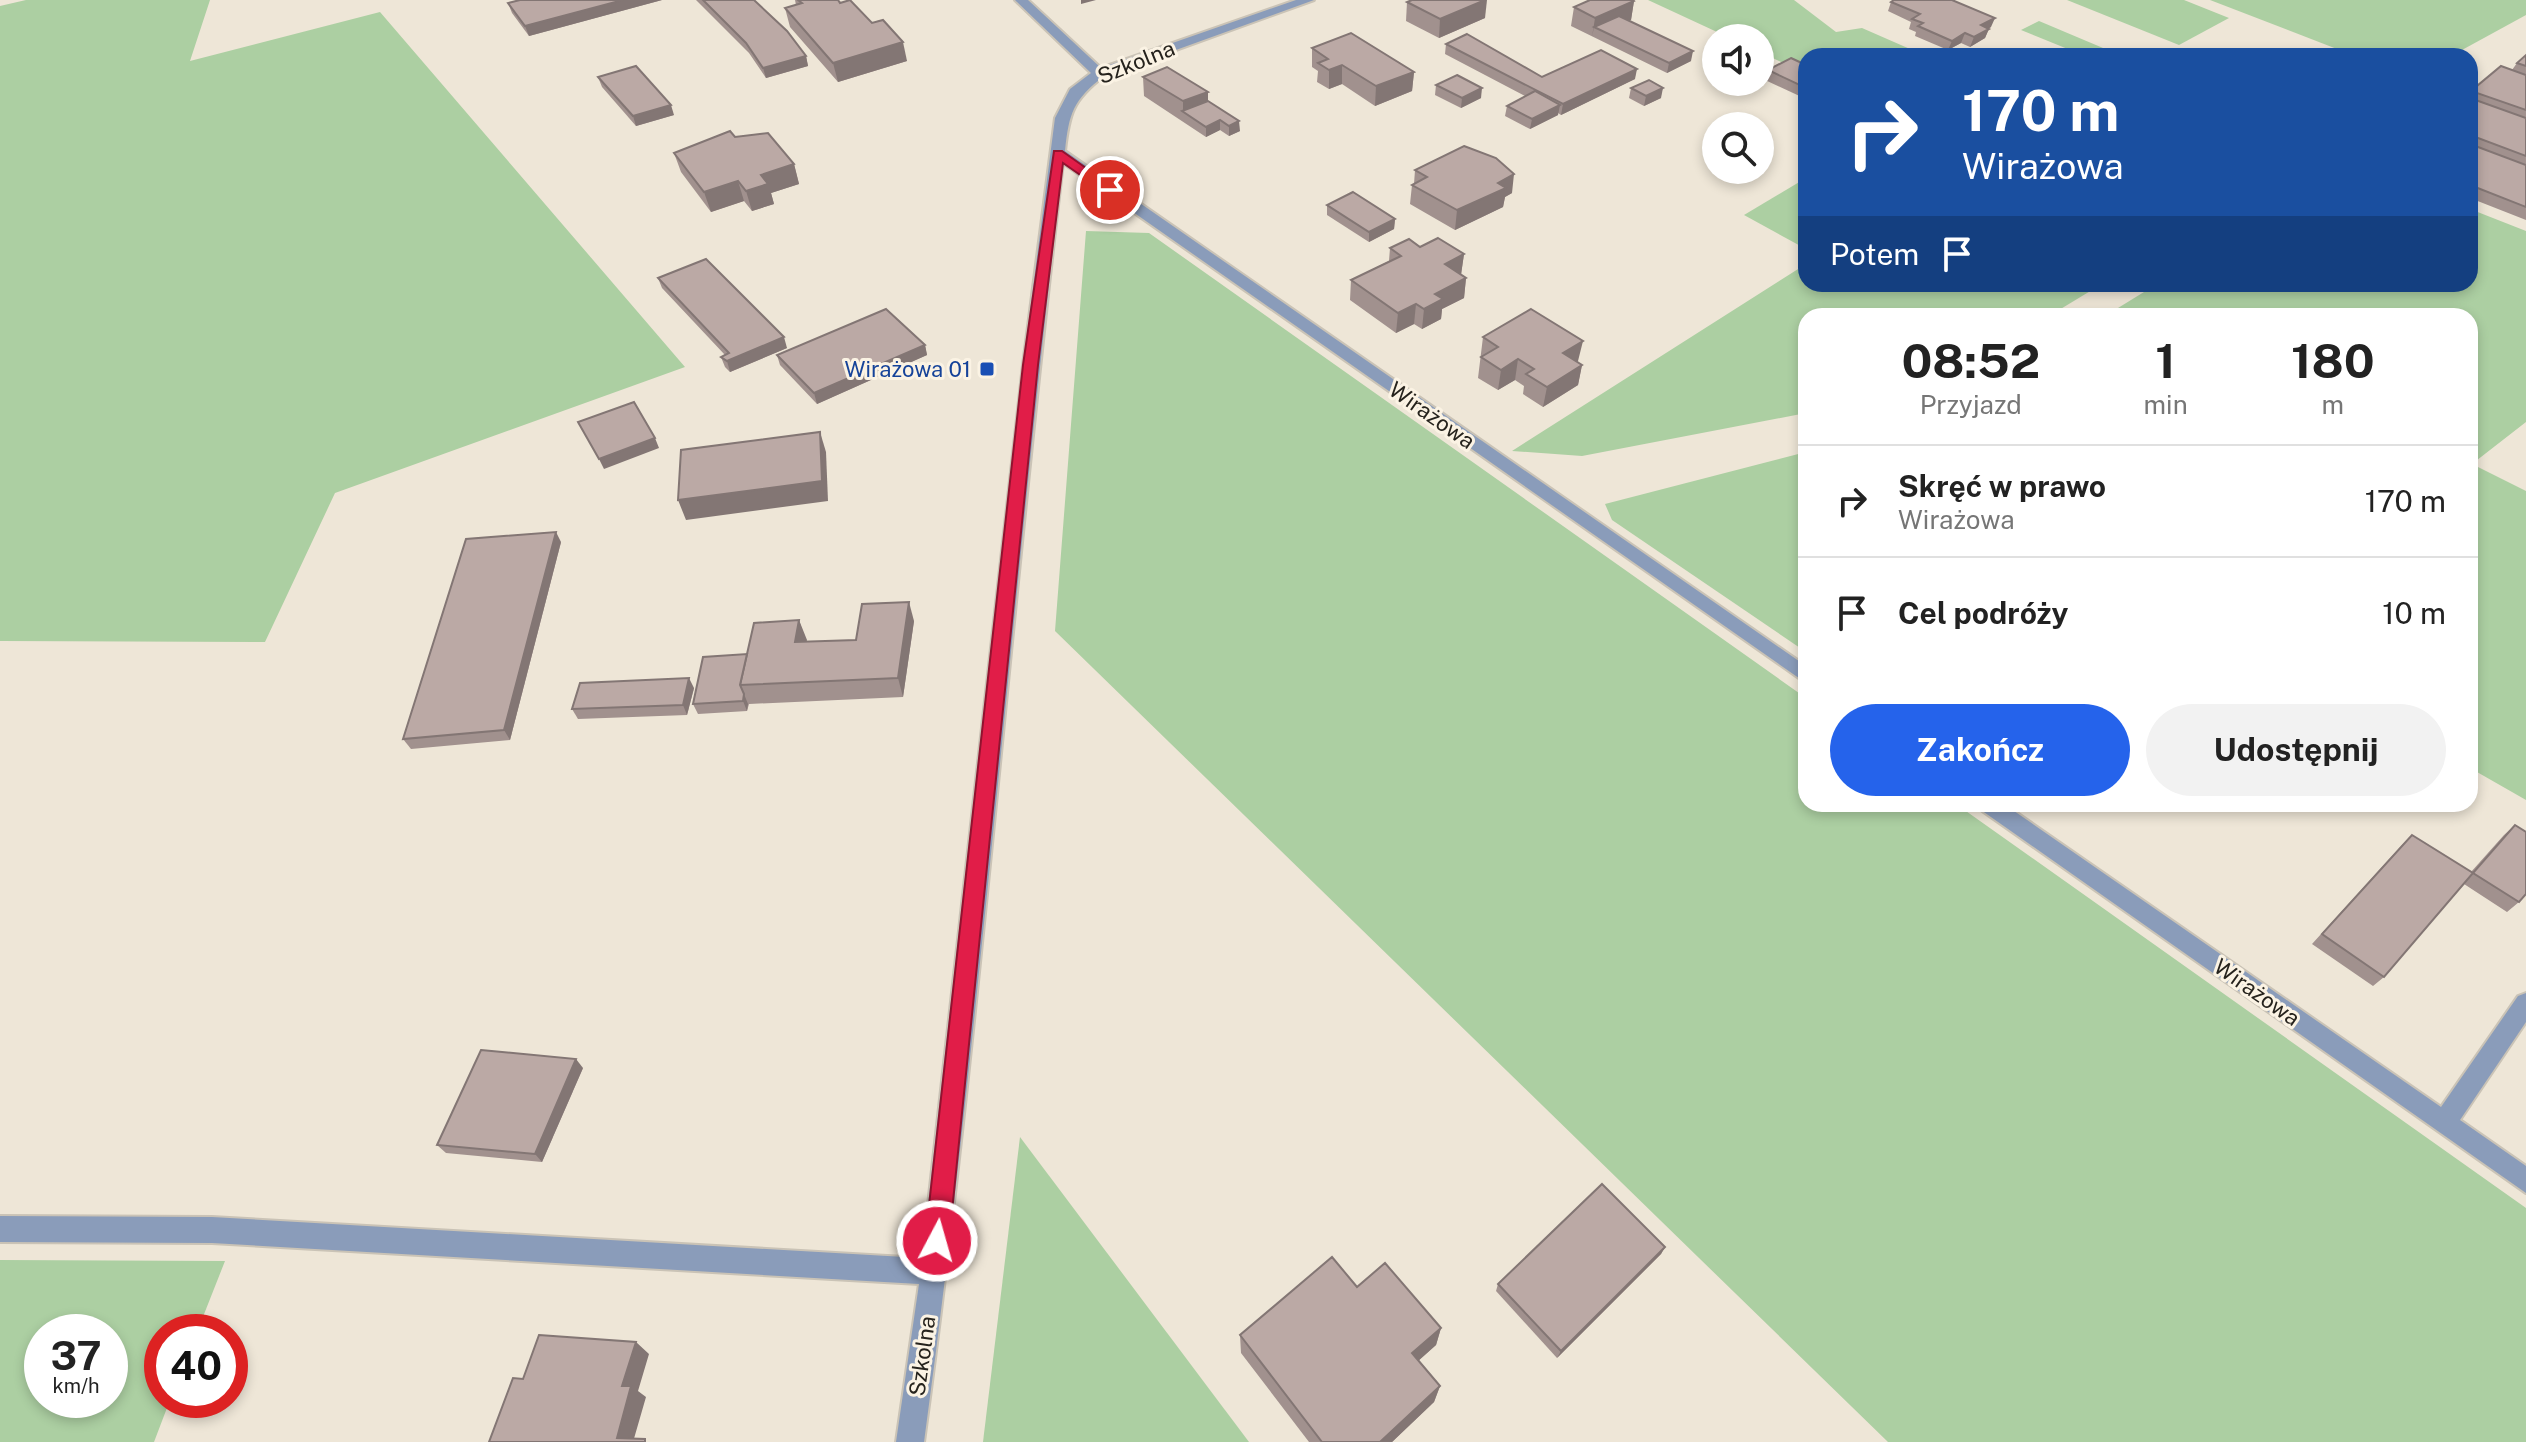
<!DOCTYPE html>
<html lang="pl">
<meta charset="utf-8">
<style>
:root{--surface:#fff;--page:#f2f2f2;--text:#222;--muted:#767676;--line:#e0e0e0;--accent:#2563eb}
body{margin:0;font-family:"Public Sans",sans-serif;background:var(--page);color:var(--text);height:100vh;display:flex;flex-direction:column;font-size:30px;white-space:nowrap}
*{box-sizing:border-box;margin:0}
p{font-size:26px;color:var(--muted)}
.icon{flex:none;width:44px;height:44px;fill:none;stroke:currentColor;stroke-width:2;stroke-linecap:round;stroke-linejoin:round}
.map{position:relative;flex:1;overflow:hidden}
.panel{position:absolute;left:1798px;top:308px;width:680px;height:504px;display:flex;flex-direction:column;background:var(--surface);border-radius:24px;box-shadow:0 4px 12px #0003}
.panel>*{flex:none}
.top-card{position:absolute;left:1798px;top:48px;width:680px;height:244px;border-radius:24px;box-shadow:0 4px 12px #0003;background:#1a4fa0;color:#fff;overflow:hidden}
.tools{position:absolute;left:1702px;top:24px;display:grid;gap:16px}
.tools a{display:grid;place-items:center;width:72px;height:72px;border-radius:50%;background:var(--surface);box-shadow:0 4px 12px #0003;font-size:40px}
.speed{position:absolute;left:24px;top:1314px;display:flex;gap:16px;font-size:40px;font-weight:700;text-align:center}
.speed>*{display:grid;place-content:center;width:104px;height:104px;border-radius:50%;background:var(--surface);box-shadow:0 4px 12px #0003;line-height:1}
.speed small{font-size:20px;font-weight:400}
.speed .limit{border:12px solid #d22;background:#fff;color:#111}
.pin{position:absolute;display:grid;place-items:center;width:68px;height:68px;color:#fff;margin:-34px;border:4px solid #fff;border-radius:50%;box-shadow:0 2px 8px #0007}
.me{position:absolute;width:88px;margin:-44px;rotate:6deg;stroke-linejoin:round;filter:drop-shadow(0 0 6px #0008)}
.turn{display:flex;align-items:center;gap:28px;height:168px;padding:0 32px;font-size:36px}
.turn .icon{width:104px;height:104px;stroke-width:2.5}
.turn b{display:block;font-size:56px;line-height:68px}
.then{display:flex;align-items:center;height:76px;padding:0 32px;background:#0003;gap:16px;font-size:30px}
.eta{display:flex;justify-content:space-evenly;align-items:center;height:136px;text-align:center}
.eta b{font-size:48px;font-weight:700;line-height:56px}
.cta{display:flex;gap:16px;margin-top:auto;padding:16px 32px}
.cta a{flex:1;height:92px;border-radius:48px;background:var(--accent);color:#fff;font-size:32px;font-weight:700;line-height:92px;text-align:center}
.cta a+a{background:var(--page);color:var(--text)}
ul{padding:0;list-style:none}
li{display:flex;align-items:center;gap:24px;height:112px;padding:0 32px;border-top:2px solid var(--line)}
li div{flex:1}
li b{display:block;font-size:30px}
li em{font-style:normal}
.map>svg:first-child{display:block}
.green{fill:#accfa2;fill-rule:evenodd}
.lines{fill:none;stroke-linecap:round;stroke-linejoin:round}
.minor-casing{stroke:#cac3b6;stroke-width:4}
.minor{fill:#8a9cba;fill-rule:evenodd}
.wall{fill:#a1918e}
.shaded-wall{fill:#837674}
.building{fill:#bba9a5;stroke:#837674;stroke-width:2}
.route{fill:#e11d48;stroke:#92132f;stroke-width:2}
.transit-dot{fill:#1a4fb4;stroke:#fbf3e4;stroke-width:3}
.labels{text-anchor:middle;dominant-baseline:central;stroke-width:6;stroke-linejoin:round;paint-order:stroke}
.street-label{font-size:22px;fill:#26231d;stroke:#fbf3e4}
.transit-label{font-size:22px;fill:#164399;stroke:#fbf3e4;text-anchor:end}
</style>
<div class="map">
<svg width="2526" height="1442" viewBox="0 0 2526 1442">
<rect width="100%" height="100%" fill="#eee6d7"/>
<g class="green">
<polygon points="26,0 210,0 190,61 380,12 685,367 335,493 265,642 0,641 0,6"/>
<polygon points="1648,0 1794,0 1836,32 1862,28 1926,56 1806,56 1806,74 1760,52 1760,38 1730,38"/>
<polygon points="2067,0 2184,0 2229,18 2179,45"/>
<polygon points="2210,0 2526,0 2526,15 2451,56 2355,56"/>
<polygon points="2039,21 2122,56 2085,56 2021,30"/>
<polygon points="1806,178 1806,249 1744,215"/>
<polygon points="2470,209 2526,231 2526,422 2472,464 2526,491 2526,800 2470,768 2470,316 2105,316 2157,284 2470,284"/>
<polygon points="1086,231 1149,233 1806,698 1806,804 1956,804 2526,1208 2526,1442 1888,1442 1055,631"/>
<polygon points="1806,264 1806,284 2102,284 2049,316 1806,316 1806,413 1582,456 1512,451"/>
<polygon points="1806,452 1806,652 1612,520 1605,504"/>
<polygon points="1020,1137 1249,1442 983,1442"/>
<path d="M0,1260L225,1261L197,1332H162V1400H170L154,1442H0ZM42,1332H110V1400H42Z"/>
</g>
<g class="lines">
<defs>
<g id="minor">
<path d="M1015,0H1028L1101,68L1296,0H1314L1104,76C1073,100 1069,113 1065,151L1806,666V683L1063,163C1012,589 982,1017 924,1442H896L919,1284L212,1243L0,1242V1216L212,1217L922,1258L1023,365L1055,118L1070,89L1091,73Z"/>
<polygon points="1978,804 2004,804 2441,1107 2518,996 2526,993 2526,1022 2460,1120 2526,1166 2526,1193 1981,810"/>
</g>
</defs>
<use href="#minor" class="minor-casing"/>
<use href="#minor" class="minor"/>
</g>
<g class="wall">
<polygon points="520,0 662,0 529,36 512,13 508,3"/>
<polygon points="696,0 754,0 806,56 808,66 766,78 749,53"/>
<polygon points="795,0 838,0 872,23 907,61 838,82 790,27 785,8 796,5"/>
<polygon points="1634,1 1631,20 1629,20 1691,61 1667,73 1571,26 1574,7"/>
<polygon points="1407,2 1485,18 1439,38 1406,21"/>
<polygon points="1891,2 1991,27 1989,28 1985,38 1970,47 1961,43 1948,50 1915,36 1916,32 1909,29 1911,22 1888,11"/>
<polygon points="1446,44 1542,77 1635,79 1561,115 1558,113 1558,115 1530,129 1505,116 1507,106 1525,96 1445,54"/>
<polygon points="1312,48 1414,72 1412,91 1375,106 1342,84 1329,89 1317,82 1318,71 1312,67"/>
<polygon points="2526,55 2526,220 2470,198 2470,93 2471,91 2512,70 2517,63"/>
<polygon points="1806,65 1806,99 1765,80 1768,70"/>
<polygon points="598,77 674,115 636,126 602,87"/>
<polygon points="1143,77 1208,101 1240,131 1229,136 1220,130 1206,137 1144,96"/>
<polygon points="1436,85 1481,98 1461,108 1435,95"/>
<polygon points="1631,88 1661,98 1644,106 1629,98"/>
<polygon points="735,137 794,164 799,184 771,193 774,204 752,211 744,201 711,212 681,172 674,153"/>
<polygon points="1415,170 1512,193 1505,197 1503,207 1455,230 1410,204 1412,185 1414,184"/>
<polygon points="1327,205 1395,219 1394,229 1369,242 1327,215"/>
<polygon points="1420,247 1464,254 1461,274 1466,278 1464,298 1442,309 1441,319 1422,329 1414,324 1396,333 1350,300 1351,280 1389,261 1390,248"/>
<polygon points="658,278 787,348 730,372 725,367 721,357 725,355 662,288"/>
<polygon points="1483,337 1578,361 1577,362 1582,365 1578,385 1543,407 1523,394 1524,386 1515,380 1498,390 1478,378"/>
<polygon points="925,345 927,355 817,404 780,365 777,355"/>
<polygon points="561,542 510,740 411,749 403,739"/>
<polygon points="799,620 806,642 856,640 914,621 903,697 749,704 747,711 698,714 693,704 747,654"/>
<polygon points="694,688 687,715 578,719 572,709"/>
<polygon points="2515,825 2519,902 2507,912 2464,884 2384,977 2373,986 2312,944 2402,845 2412,835 2471,872 2504,835"/>
<polygon points="583,1068 542,1162 446,1153 437,1145"/>
<polygon points="1665,1247 1661,1254 1557,1358 1496,1291 1498,1284"/>
<polygon points="1357,1287 1441,1328 1436,1345 1418,1361 1440,1386 1434,1402 1392,1442 1309,1442 1241,1353 1240,1335"/>
</g>
<g class="shaded-wall">
<polygon points="623,0 662,0 529,36 525,26"/>
<polygon points="1081,0 1096,0 1081,4"/>
<polygon points="1485,0 1487,0 1485,18 1439,38 1440,19"/>
<polygon points="1634,1 1631,20 1604,32 1594,27 1592,37 1595,18"/>
<polygon points="1995,18 1991,27 1985,31 1989,29 1985,38 1970,47 1974,37 1981,25"/>
<polygon points="1965,33 1961,43 1948,50 1952,41"/>
<polygon points="903,42 907,61 838,82 833,63"/>
<polygon points="1693,51 1691,61 1667,73 1669,63"/>
<polygon points="806,56 808,66 766,78 763,68"/>
<polygon points="1342,65 1342,84 1329,89 1329,70"/>
<polygon points="1637,69 1635,79 1561,115 1563,104"/>
<polygon points="1414,72 1412,91 1375,106 1376,86"/>
<polygon points="1482,88 1481,98 1461,108 1462,98"/>
<polygon points="1663,88 1661,98 1644,106 1646,96"/>
<polygon points="1208,92 1208,111 1183,112 1183,101"/>
<polygon points="671,105 674,115 636,126 633,116"/>
<polygon points="1560,105 1558,115 1530,129 1532,119"/>
<polygon points="1220,120 1220,130 1206,137 1206,127"/>
<polygon points="1239,121 1240,131 1229,136 1229,126"/>
<polygon points="794,164 799,184 771,193 774,204 752,211 746,191 761,175"/>
<polygon points="1514,174 1512,193 1505,197 1503,207 1455,230 1457,210 1498,183"/>
<polygon points="738,181 744,201 711,212 704,192"/>
<polygon points="1395,219 1394,229 1369,242 1369,232"/>
<polygon points="1464,254 1461,275 1445,264"/>
<polygon points="1466,278 1464,298 1442,309 1441,319 1422,329 1424,309 1435,294"/>
<polygon points="1416,304 1414,324 1396,333 1398,313"/>
<polygon points="784,337 787,348 730,372 727,361"/>
<polygon points="1583,341 1578,361 1559,373 1563,353"/>
<polygon points="925,345 927,355 817,404 814,393"/>
<polygon points="1518,359 1515,380 1498,390 1501,370"/>
<polygon points="1582,365 1578,385 1543,407 1547,387"/>
<polygon points="820,432 826,452 828,501 686,520 678,500"/>
<polygon points="655,438 659,448 604,469 599,459"/>
<polygon points="556,532 561,542 510,740 504,730"/>
<polygon points="909,602 914,621 903,697 898,678"/>
<polygon points="799,620 807,640 802,662 795,642"/>
<polygon points="689,678 694,688 687,715 683,705"/>
<polygon points="744,694 748,704 747,711 743,701"/>
<polygon points="576,1059 583,1068 542,1162 535,1154"/>
<polygon points="1665,1247 1661,1254 1557,1358 1561,1351"/>
<polygon points="1441,1328 1436,1345 1408,1370 1412,1353"/>
<polygon points="636,1342 649,1354 638,1391 646,1397 633,1442 617,1438 622,1386"/>
<polygon points="1440,1386 1434,1402 1392,1442 1380,1442"/>
</g>
<g class="building">
<polygon points="520,0 623,0 525,26 508,3"/>
<polygon points="703,0 754,0 787,31 806,56 763,68 746,43"/>
<polygon points="798,0 838,0 840,3 850,0 872,23 883,20 903,42 833,63 785,8 802,3"/>
<polygon points="1412,0 1485,0 1440,19 1407,2"/>
<polygon points="1590,0 1633,0 1634,1 1595,18 1574,7"/>
<polygon points="1894,0 1952,0 1995,18 1981,25 1989,29 1974,37 1965,33 1952,41 1918,26 1923,23 1912,19 1920,14 1891,2"/>
<polygon points="1619,16 1693,51 1669,63 1594,27"/>
<polygon points="1351,33 1414,72 1376,86 1342,65 1329,70 1318,63 1328,59 1312,48"/>
<polygon points="1467,34 1542,77 1601,50 1637,69 1563,104 1446,44"/>
<polygon points="2526,55 2526,66 2517,63"/>
<polygon points="1791,58 1806,65 1806,88 1768,70"/>
<polygon points="636,66 671,105 633,116 598,77"/>
<polygon points="2501,66 2526,75 2526,110 2471,91"/>
<polygon points="1167,67 1208,92 1183,101 1143,77"/>
<polygon points="1457,75 1482,88 1462,98 1436,85"/>
<polygon points="1649,80 1663,88 1646,96 1631,88"/>
<polygon points="1535,91 1560,105 1532,119 1507,106"/>
<polygon points="2470,98 2526,118 2526,156 2470,135"/>
<polygon points="1208,101 1239,121 1229,126 1220,120 1206,127 1182,111"/>
<polygon points="730,131 735,137 768,133 794,164 761,175 768,184 746,191 738,181 704,192 674,153"/>
<polygon points="2470,144 2526,165 2526,207 2470,185"/>
<polygon points="1464,146 1496,158 1514,174 1498,183 1506,188 1457,210 1412,185 1427,177 1415,170"/>
<polygon points="1353,192 1395,219 1369,232 1327,205"/>
<polygon points="1438,238 1464,254 1445,264 1466,278 1435,294 1443,299 1424,309 1416,304 1398,313 1351,280 1401,256 1390,248 1409,239 1420,247"/>
<polygon points="706,259 784,337 727,361 721,357 729,353 658,278"/>
<polygon points="886,309 925,345 814,393 777,355"/>
<polygon points="1531,309 1583,341 1563,353 1582,365 1547,387 1526,374 1534,369 1518,359 1501,370 1481,357 1498,347 1483,337"/>
<polygon points="634,402 655,438 599,459 578,422"/>
<polygon points="820,432 822,481 678,500 681,450"/>
<polygon points="556,532 504,730 403,739 466,539"/>
<polygon points="909,602 898,678 740,685 754,623 799,620 795,642 856,640 862,604"/>
<polygon points="747,654 740,685 744,694 743,701 693,704 703,657"/>
<polygon points="689,678 683,705 572,709 580,683"/>
<polygon points="2515,825 2526,832 2526,894 2519,902 2473,873"/>
<polygon points="2412,835 2473,873 2384,977 2322,934"/>
<polygon points="481,1050 576,1059 535,1154 437,1145"/>
<polygon points="1602,1184 1665,1247 1561,1351 1498,1284"/>
<polygon points="1332,1257 1357,1287 1385,1263 1441,1328 1412,1353 1440,1386 1380,1442 1322,1442 1240,1335"/>
<polygon points="539,1335 636,1342 622,1386 631,1386 617,1438 645,1439 645,1442 489,1442 513,1378 523,1379"/>
</g>
<polygon class="route" points="1054,151 1062,151 1117,190 1106,193 1063,163 1038,365 949,1241 945,1249 937,1252 929,1249 925,1241 1023,365"/>
<rect class="transit-dot" x="979" y="361" width="16" height="16" rx="4"/>
<g class="labels">
<g class="street-label">
<text transform="translate(1136 62) rotate(-22)">Szkolna</text>
<text transform="translate(1432 415) rotate(35)">Wirażowa</text>
<text transform="translate(2257 992) rotate(35)">Wirażowa</text>
<text transform="translate(922 1356) rotate(-82)">Szkolna</text>
</g>
<g class="transit-label">
<text x="971" y="369">Wirażowa 01</text>
</g>
</g>
</svg>
<div class="tools">
<a><svg class="icon" aria-label="sound" viewBox="0 0 24 24"><path d="M4 9h4l5-4v14l-5-4H4zM17 9q2 3 0 6"/></svg></a>
<a><svg class="icon" aria-label="search" viewBox="0 0 24 24"><circle cx="10" cy="10" r="6"/><path d="M15 15l6 6"/></svg></a>
</div>
<div class="speed"><div>37<small>km/h</small></div><div class="limit">40</div></div>
<div class="pin" style="left:1110px;top:190px;background:#d93025"><svg class="icon" aria-label="arrive" viewBox="0 0 24 24"><path d="M6 21V4h12l-3 4 3 4H6"/></svg></div>
<svg class="me" style="left:937px;top:1241px" viewBox="-20 -20 40 40"><circle r="17" fill="#e11d48" stroke="#fff" stroke-width="3"/><path d="M0-11L8 9 0 5-8 9z" fill="#fff"/></svg>
<div class="top-card">
<div class="turn"><svg class="icon" aria-label="right" viewBox="0 0 24 24"><path d="M7 20v-9h11M14 6l5 5-5 5"/></svg><div><b>170 m</b>Wirażowa</div></div>
<div class="then">Potem<svg class="icon" aria-label="arrive" viewBox="0 0 24 24"><path d="M6 21V4h12l-3 4 3 4H6"/></svg></div>
</div>
<section class="panel">
<div class="eta">
<div><b>08:52</b><p>Przyjazd</p></div>
<div><b>1</b><p>min</p></div>
<div><b>180</b><p>m</p></div>
</div>
<ul>
<li><svg class="icon" aria-label="right" viewBox="0 0 24 24"><path d="M7 20v-9h11M14 6l5 5-5 5"/></svg><div><b>Skręć w prawo</b><p>Wirażowa</p></div><em>170 m</em></li>
<li><svg class="icon" aria-label="arrive" viewBox="0 0 24 24"><path d="M6 21V4h12l-3 4 3 4H6"/></svg><div><b>Cel podróży</b></div><em>10 m</em></li>
</ul>
<div class="cta"><a>Zakończ</a><a>Udostępnij</a></div>
</section>
</div>
